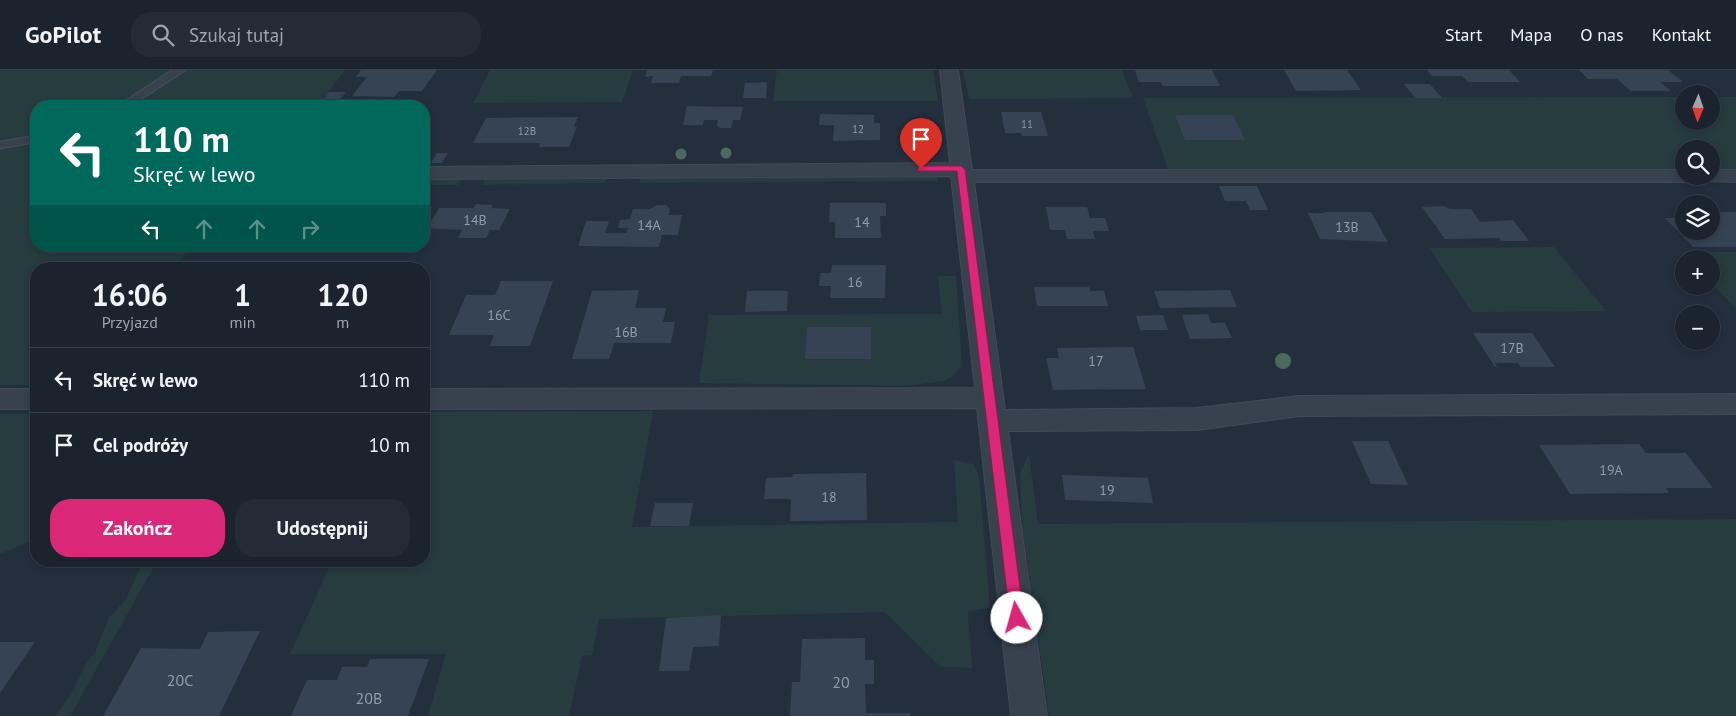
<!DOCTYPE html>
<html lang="pl">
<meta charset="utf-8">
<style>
:root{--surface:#1b232e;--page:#242b36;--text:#f1f3f6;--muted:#a0a4aa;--line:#39404a;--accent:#db2777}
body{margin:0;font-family:"PT Sans",sans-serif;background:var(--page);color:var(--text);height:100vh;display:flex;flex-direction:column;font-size:19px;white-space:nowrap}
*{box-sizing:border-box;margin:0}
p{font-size:16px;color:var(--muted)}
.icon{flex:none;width:28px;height:28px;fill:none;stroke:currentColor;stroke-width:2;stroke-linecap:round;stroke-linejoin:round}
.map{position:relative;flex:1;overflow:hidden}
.details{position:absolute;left:30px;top:192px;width:400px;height:305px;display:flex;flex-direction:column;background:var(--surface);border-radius:20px;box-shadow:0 2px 8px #0003,0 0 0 1px var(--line)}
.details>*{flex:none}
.guide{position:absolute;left:30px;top:30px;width:400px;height:152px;border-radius:20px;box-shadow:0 2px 8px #0003,0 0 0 1px var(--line);background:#00695c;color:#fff;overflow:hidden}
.needle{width:32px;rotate:182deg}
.controls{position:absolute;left:1675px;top:15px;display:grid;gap:10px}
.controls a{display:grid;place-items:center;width:45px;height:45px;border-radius:50%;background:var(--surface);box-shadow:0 2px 8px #0003,0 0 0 1px var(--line);font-size:25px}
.pin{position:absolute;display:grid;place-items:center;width:42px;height:42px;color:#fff;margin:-51px -21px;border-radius:50% 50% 50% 0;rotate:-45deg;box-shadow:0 0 5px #0007}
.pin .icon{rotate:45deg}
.me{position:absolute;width:55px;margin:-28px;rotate:353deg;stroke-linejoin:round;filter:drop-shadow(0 0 4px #0008)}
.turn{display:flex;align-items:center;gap:18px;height:105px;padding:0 20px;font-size:22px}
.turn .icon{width:65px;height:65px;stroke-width:2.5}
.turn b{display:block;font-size:35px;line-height:42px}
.lanes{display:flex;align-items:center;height:48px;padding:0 20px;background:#0003;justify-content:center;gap:25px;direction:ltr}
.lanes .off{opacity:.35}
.eta{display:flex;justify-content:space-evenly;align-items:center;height:85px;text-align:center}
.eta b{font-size:30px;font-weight:700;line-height:35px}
.button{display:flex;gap:10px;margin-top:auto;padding:10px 20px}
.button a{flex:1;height:58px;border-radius:20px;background:var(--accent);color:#fff;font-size:20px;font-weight:700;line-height:58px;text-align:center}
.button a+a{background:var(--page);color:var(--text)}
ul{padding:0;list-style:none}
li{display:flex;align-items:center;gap:15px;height:65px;padding:0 20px;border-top:1px solid var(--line)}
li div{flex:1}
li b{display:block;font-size:19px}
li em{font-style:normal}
header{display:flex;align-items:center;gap:30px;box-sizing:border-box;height:70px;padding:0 25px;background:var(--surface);border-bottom:1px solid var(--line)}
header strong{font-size:24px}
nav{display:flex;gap:28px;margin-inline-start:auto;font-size:18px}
.search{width:350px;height:45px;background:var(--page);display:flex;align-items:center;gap:12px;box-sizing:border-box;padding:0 18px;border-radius:20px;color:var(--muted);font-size:19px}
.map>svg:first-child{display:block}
.green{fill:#263c3f}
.building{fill:#364354}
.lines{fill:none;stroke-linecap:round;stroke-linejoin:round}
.lane-casing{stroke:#414a57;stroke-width:3}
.street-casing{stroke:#414a57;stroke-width:2}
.lane{fill:#38414e;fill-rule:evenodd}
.street{fill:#38414e;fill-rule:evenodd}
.tree{fill:#4b6a5d}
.route{fill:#db2777;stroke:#8e194d}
.labels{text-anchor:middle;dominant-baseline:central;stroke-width:5;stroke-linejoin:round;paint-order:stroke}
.far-number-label{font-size:11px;fill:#929caa}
.number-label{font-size:14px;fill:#929caa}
.near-number-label{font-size:16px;fill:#929caa}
</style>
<header>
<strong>GoPilot</strong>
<div class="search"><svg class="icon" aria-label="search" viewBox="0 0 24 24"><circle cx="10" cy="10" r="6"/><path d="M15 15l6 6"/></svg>Szukaj tutaj</div>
<nav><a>Start</a><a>Mapa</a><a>O nas</a><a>Kontakt</a></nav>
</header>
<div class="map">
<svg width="1736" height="646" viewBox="0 0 1736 646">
<rect width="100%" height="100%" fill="#242f3e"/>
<g class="green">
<polygon points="0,0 345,0 320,34 36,36 36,176 234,176 229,183 186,183 175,199 36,199 36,315 0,315"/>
<polygon points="490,0 633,0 622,32 473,33"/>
<polygon points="777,0 933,0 938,31 773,31"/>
<polygon points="963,0 1122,0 1133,28 969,29"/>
<polygon points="1684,27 1684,51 1711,51 1711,27 1736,27 1736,99 1711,99 1711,79 1684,79 1684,99 1168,99 1143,28"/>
<polygon points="608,105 605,113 483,115 486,106"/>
<polygon points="931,105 937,107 938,111 639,113 641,106"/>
<polygon points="424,108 462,108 458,115 424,115"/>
<polygon points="1554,177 1606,241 1472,242 1429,178"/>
<polygon points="1683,182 1736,182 1736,239 1711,212 1711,189 1690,189"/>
<polygon points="938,206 956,206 962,296 954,305 944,311 906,316 699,313 709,245 942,244"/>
<polygon points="653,341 632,457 958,452 954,390 973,394 979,406 990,538 968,541 972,598 941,597 885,542 599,549 592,585 582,586 569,646 428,646 446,584 290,584 332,491 424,491 424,342"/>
<polygon points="36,343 36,469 0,484 0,344"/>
<polygon points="1029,384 1038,454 1736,449 1736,646 1049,646 1022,453 1020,403"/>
<polygon points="143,491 157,491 70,646 55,646 70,626 86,594 95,582 109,548 126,529"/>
</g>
<g class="building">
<polygon points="361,0 437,0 422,21 399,21 394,27 352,26 367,7 356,7"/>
<polygon points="647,0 713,0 711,6 681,6 679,13 651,13 653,6 645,7"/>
<polygon points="1135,0 1212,0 1220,16 1163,16 1161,12 1139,12"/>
<polygon points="1284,0 1347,0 1361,20 1296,21"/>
<polygon points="1427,0 1509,0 1520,12 1468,12 1462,6 1432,6"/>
<polygon points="1579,0 1668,0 1683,12 1660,12 1671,21 1631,21 1617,9 1588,9"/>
<polygon points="767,12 766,28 743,28 745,13"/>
<polygon points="1404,14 1430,14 1442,28 1415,28"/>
<polygon points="329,22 346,22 337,33 320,34"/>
<polygon points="687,36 743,37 740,50 733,50 731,58 720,58 717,56 718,50 704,50 703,55 683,55"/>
<polygon points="1001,42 1041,42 1048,66 1022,66 1021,63 1005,63"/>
<polygon points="820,44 874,45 874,53 880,53 880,70 833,71 834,55 819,55"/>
<polygon points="1175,45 1233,45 1245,70 1185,70"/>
<polygon points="578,47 574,56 577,57 569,77 539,77 540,73 473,73 486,48"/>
<polygon points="437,83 448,83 442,93 431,93"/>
<polygon points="1219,116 1257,116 1268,140 1250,140 1246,131 1225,131"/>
<polygon points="830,133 886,133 886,146 880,146 881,168 835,168 835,152 829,152"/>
<polygon points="476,134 493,135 491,138 510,139 499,160 490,160 486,168 458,168 462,160 427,158 439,138 474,138"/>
<polygon points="657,135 666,135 670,139 669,145 682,145 678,165 662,165 659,177 578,176 586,151 609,151 605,163 626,163 628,158 618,158 620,150 630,149 633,139 650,139"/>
<polygon points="1443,136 1450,139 1471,139 1480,152 1513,150 1529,171 1501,171 1499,168 1445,169 1422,137"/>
<polygon points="1046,137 1087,137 1090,148 1105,148 1109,161 1093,161 1095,169 1067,169 1065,160 1050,160"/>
<polygon points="1324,142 1371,142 1388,172 1320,169 1308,143 1325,143"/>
<polygon points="1711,142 1736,142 1736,177 1693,177 1665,148 1684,148 1684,161 1711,161"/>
<polygon points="832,195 886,195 885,228 830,228 831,216 819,216 820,203 831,203"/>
<polygon points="501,211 553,211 530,276 490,276 494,265 449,265 466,225 495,225"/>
<polygon points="1034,217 1089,217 1090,221 1104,221 1108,236 1037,236"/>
<polygon points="639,220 635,238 666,238 663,252 675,252 671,273 614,273 609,289 572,289 592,221"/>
<polygon points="1230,220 1237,237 1160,238 1154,221"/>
<polygon points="747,221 788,221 787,241 745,242"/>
<polygon points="1208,244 1211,253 1225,253 1232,268 1190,269 1182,245"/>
<polygon points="1163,245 1168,260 1140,260 1136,246"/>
<polygon points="807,257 871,257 871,289 805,289"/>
<polygon points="1473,263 1532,263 1555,297 1520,297 1518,293 1495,293 1497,297 1495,297"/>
<polygon points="1133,277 1146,319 1053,320 1046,288 1059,288 1057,278"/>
<polygon points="1352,371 1388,371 1408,415 1371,414"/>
<polygon points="1639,374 1646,383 1686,383 1713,418 1666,418 1669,423 1570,424 1539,375"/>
<polygon points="866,403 867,450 790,451 791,429 764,429 766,408 792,407 793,404"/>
<polygon points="1062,405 1148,408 1153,433 1065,430"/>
<polygon points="655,433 693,433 689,456 650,456"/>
<polygon points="721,545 719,576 693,577 689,601 659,601 666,548"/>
<polygon points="260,561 219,646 103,646 141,578 200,579 208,562"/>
<polygon points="865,568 865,590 874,590 874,614 865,614 866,643 910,643 910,646 790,646 792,612 800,612 802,569"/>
<polygon points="0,572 35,572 0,623"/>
<polygon points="370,589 429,589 408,646 291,646 307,610 337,610 342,597 367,597"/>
</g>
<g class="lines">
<defs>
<g id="lane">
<polygon points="173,0 185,0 130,36 118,36"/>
<polygon points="36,66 36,72 0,78 0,72"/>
</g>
<g id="street">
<polygon points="940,0 958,0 972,100 1684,100 1684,106 1695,106 1692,111 1684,112 974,112 1005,340 1197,338 1299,326 1736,324 1736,344 1299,346 1197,360 1008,361 1047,646 1011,646 977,338 424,339 424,319 975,318 951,106 424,109 424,97 950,93"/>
<polygon points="1711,100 1736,100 1736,112 1703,111 1700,106 1711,106"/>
<rect x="0" y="319" width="36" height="20"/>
</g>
</defs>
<use href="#lane" class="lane-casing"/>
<use href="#street" class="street-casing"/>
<use href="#lane" class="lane"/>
<use href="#street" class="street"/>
</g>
<g class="tree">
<circle cx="726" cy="83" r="5.5"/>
<circle cx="681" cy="84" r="5.5"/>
<circle cx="1283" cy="291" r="8"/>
</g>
<polygon class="route" points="921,96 961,96 965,99 1024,548 1022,552 1017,554 1012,552 1010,548 957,101 918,101 918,97"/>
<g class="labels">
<g class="far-number-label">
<text x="1027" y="54">11</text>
<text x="858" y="59">12</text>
<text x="527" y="61">12B</text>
</g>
<g class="number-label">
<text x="475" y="150">14B</text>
<text x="862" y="152">14</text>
<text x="649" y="155">14A</text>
<text x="1347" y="157">13B</text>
<text x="855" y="212">16</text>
<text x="499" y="245">16C</text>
<text x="626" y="262">16B</text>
<text x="1512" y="278">17B</text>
<text x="1096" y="291">17</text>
<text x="1611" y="400">19A</text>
<text x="1107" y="420">19</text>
<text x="829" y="427">18</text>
</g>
<g class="near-number-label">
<text x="180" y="610">20C</text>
<text x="841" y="612">20</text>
<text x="369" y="628">20B</text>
</g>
</g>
</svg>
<div class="controls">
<a><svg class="needle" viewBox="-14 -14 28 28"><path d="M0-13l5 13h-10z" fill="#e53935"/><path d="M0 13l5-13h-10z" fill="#a0a4aa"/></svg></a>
<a><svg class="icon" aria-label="search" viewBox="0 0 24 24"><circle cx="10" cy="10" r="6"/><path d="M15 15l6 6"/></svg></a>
<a><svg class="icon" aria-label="layers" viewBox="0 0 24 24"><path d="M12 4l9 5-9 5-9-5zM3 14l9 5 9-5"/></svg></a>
<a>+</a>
<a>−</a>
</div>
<div class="pin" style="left:921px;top:99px;background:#d93025"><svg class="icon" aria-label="arrive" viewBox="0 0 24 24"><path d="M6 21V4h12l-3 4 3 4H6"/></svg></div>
<svg class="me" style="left:1017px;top:548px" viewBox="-20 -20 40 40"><circle r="19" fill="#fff"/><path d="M0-13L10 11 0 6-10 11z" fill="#db2777"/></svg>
<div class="guide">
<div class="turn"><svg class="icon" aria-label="left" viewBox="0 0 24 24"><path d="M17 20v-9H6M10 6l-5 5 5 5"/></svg><div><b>110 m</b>Skręć w lewo</div></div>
<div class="lanes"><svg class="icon" aria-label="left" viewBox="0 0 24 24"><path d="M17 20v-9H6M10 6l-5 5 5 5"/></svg><svg class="icon off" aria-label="ahead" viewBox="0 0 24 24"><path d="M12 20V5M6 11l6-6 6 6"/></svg><svg class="icon off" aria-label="ahead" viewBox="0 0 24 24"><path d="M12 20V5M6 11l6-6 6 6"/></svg><svg class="icon off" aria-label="right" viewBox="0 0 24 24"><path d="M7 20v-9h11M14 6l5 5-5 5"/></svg></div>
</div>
<section class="details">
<div class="eta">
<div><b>16:06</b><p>Przyjazd</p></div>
<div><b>1</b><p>min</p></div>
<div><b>120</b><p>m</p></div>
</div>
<ul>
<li><svg class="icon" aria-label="left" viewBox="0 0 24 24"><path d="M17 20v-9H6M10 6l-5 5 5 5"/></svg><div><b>Skręć w lewo</b></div><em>110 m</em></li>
<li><svg class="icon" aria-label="arrive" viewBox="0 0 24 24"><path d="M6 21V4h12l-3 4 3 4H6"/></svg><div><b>Cel podróży</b></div><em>10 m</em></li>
</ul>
<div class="button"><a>Zakończ</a><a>Udostępnij</a></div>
</section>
</div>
